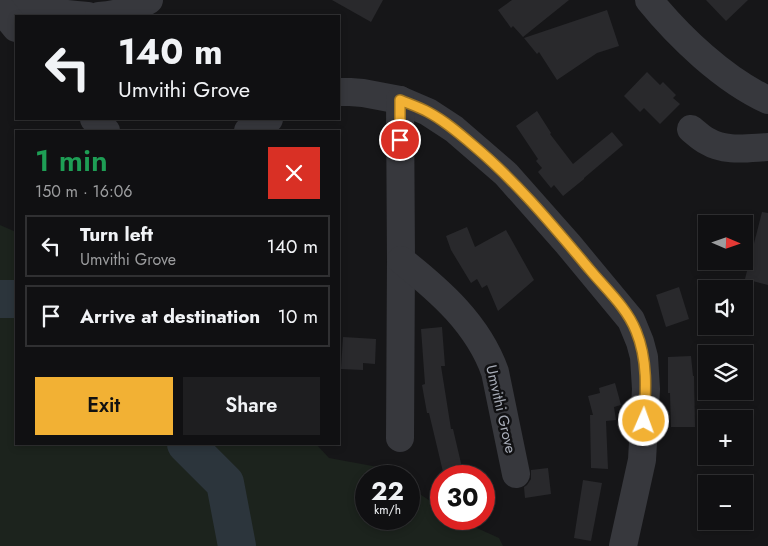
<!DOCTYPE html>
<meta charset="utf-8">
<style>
:root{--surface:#101012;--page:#1e1e20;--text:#f1f3f6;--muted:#9c9d9f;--line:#303032;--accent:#f2b134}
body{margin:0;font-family:Jost,sans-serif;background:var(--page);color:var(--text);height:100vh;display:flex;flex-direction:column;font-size:19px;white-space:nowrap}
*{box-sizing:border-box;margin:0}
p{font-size:16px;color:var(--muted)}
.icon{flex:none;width:28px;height:28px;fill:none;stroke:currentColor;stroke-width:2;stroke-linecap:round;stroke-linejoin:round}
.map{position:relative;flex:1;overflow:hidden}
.details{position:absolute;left:15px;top:130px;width:325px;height:315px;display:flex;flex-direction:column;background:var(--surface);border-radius:0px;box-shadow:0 2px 8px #0003,0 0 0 1px var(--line)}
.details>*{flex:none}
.banner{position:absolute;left:15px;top:15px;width:325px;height:105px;border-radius:0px;box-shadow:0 2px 8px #0003,0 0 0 1px var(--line);background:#101012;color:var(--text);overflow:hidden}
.needle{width:32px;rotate:92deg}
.controls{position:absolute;left:698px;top:215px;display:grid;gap:10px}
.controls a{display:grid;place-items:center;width:55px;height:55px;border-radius:0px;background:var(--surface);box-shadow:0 2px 8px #0003,0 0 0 1px var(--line);font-size:25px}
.speed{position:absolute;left:355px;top:465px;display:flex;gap:10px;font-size:25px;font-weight:700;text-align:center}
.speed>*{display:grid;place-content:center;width:65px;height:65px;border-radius:50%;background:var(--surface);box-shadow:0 2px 8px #0003,0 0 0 1px var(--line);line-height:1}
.speed small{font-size:12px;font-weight:400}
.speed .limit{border:8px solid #d22;background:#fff;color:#111}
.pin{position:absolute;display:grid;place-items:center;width:42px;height:42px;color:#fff;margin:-21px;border:2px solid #fff;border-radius:50%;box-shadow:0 1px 5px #0007}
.me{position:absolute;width:55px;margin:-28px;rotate:2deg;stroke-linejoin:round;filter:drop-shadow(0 0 4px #0008)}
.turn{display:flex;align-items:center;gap:18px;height:105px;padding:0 20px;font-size:22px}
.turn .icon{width:65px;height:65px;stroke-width:2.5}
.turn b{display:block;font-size:35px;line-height:42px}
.round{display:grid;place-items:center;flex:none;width:52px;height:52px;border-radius:0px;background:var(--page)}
.headline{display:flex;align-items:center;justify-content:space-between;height:85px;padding:0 20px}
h1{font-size:30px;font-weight:600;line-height:38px;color:#1e9e55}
.cta{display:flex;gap:10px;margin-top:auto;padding:10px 20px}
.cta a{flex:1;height:58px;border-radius:0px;background:var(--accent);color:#111;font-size:20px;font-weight:600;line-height:58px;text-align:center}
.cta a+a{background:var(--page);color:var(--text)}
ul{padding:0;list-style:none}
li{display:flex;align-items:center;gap:15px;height:62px;margin:0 10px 8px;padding:0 10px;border:2px solid var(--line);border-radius:0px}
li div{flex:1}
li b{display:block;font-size:19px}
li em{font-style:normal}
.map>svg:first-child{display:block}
.green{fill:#1c231d}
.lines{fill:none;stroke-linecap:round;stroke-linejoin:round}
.river{stroke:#2c353c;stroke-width:38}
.building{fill:#29292c}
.minor{stroke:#37383d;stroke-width:28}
.route-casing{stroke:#9d7322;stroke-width:12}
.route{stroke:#f2b134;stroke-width:9}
.labels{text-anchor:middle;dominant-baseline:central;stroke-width:5;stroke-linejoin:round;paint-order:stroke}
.street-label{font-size:15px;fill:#a8adb8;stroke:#111113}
</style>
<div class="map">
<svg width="768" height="546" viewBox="0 0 768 546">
<rect width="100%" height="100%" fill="#161618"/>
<polygon class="green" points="0,225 16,232 16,444 316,444 329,458 378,467 392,476 366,476 366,519 409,519 409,487 441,508 441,519 457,519 499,538 503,546 0,546"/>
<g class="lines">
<g class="river">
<polyline points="0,299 16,299"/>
<polyline points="186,444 225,483 237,546"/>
</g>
</g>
<g class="building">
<polygon points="332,0 383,0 371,22"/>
<polygon points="512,0 569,0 523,37 513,26 511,28 498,10"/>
<polygon points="706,0 748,0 726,21"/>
<polygon points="607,10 619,46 597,53 557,80 539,52 537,54 524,38"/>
<polygon points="647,72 660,85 663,82 676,95 673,98 680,104 660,124 644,108 640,112 624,96"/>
<polygon points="537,111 551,133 550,134 573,164 612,132 623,145 584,178 584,179 563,196 554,185 551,188 538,172 542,168 536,161 538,159 516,126"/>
<polygon points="762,212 768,213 768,285 745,279"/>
<polygon points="467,227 475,247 506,230 534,280 498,311 487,285 482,288 477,279 471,283 451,250 446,236"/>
<polygon points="679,287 689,319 666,327 656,295"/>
<polygon points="442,327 445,366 441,366 451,429 453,429 464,476 444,476 429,413 427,413 422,385 425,384 421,329"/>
<polygon points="343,337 376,339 375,364 363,363 363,370 341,369"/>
<polygon points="691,356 693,376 694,376 695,427 671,427 670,393 668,393 668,357"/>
<polygon points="615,383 621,405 614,407 616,420 606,421 608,469 591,468 590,415 593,415 588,396 600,393 599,388"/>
<polygon points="548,468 551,494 525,498 524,487 527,485 531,479 531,470"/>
<polygon points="583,480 602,483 591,541 574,538"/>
</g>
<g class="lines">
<g class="minor">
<path d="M18,0C43,12 62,14 88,16"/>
<path d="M649,0C679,37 724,80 768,100"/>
<polyline points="0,8 16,28"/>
<path d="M99,16C120,14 131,11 149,0"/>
<polyline points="339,92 350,92 363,93 400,100 428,112 454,129 506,174 568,244 631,320 640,342 644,357 646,389 642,460 623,546"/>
<polyline points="400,100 401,260 400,438"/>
<polyline points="94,119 106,131"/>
<path d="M691,129C696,133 701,138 707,141C725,152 747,148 768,147"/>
<polyline points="248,131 269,119"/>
<path d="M401,260C440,291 478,324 495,372L516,474"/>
</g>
</g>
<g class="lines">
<defs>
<path id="route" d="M400,140V100C409,104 419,107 428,112C445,121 459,133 474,146C517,182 554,227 591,271C606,289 627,308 636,331C648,360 646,391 644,421"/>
</defs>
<use href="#route" class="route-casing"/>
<use href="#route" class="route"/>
</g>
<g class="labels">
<g class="street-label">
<text transform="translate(501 409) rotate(77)">Umvithi Grove</text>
</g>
</g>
</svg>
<div class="controls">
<a><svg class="needle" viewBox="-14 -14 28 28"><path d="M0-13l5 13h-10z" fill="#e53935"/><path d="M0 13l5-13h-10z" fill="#9c9d9f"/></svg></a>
<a><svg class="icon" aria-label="sound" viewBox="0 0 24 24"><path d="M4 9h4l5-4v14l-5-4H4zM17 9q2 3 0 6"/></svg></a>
<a><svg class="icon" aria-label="layers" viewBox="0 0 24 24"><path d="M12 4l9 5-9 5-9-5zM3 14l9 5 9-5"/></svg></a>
<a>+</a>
<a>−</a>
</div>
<div class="speed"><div>22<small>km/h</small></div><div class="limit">30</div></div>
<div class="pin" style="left:400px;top:140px;background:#d93025"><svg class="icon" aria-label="arrive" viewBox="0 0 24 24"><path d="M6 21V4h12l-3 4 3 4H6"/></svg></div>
<svg class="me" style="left:644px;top:421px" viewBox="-20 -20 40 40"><circle r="17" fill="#f2b134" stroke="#fff" stroke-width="3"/><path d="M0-11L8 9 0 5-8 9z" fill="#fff"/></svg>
<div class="banner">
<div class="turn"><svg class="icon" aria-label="left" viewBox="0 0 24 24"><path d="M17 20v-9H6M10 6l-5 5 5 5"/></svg><div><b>140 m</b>Umvithi Grove</div></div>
</div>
<section class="details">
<div class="headline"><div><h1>1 min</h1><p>150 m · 16:06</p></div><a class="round" style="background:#d93025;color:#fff"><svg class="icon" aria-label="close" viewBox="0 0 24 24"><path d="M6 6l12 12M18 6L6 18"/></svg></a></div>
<ul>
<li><svg class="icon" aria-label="left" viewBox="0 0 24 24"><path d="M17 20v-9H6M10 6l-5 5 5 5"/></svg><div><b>Turn left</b><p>Umvithi Grove</p></div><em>140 m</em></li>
<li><svg class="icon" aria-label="arrive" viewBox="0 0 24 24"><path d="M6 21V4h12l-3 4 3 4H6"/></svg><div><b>Arrive at destination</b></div><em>10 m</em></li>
</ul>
<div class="cta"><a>Exit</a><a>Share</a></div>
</section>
</div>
